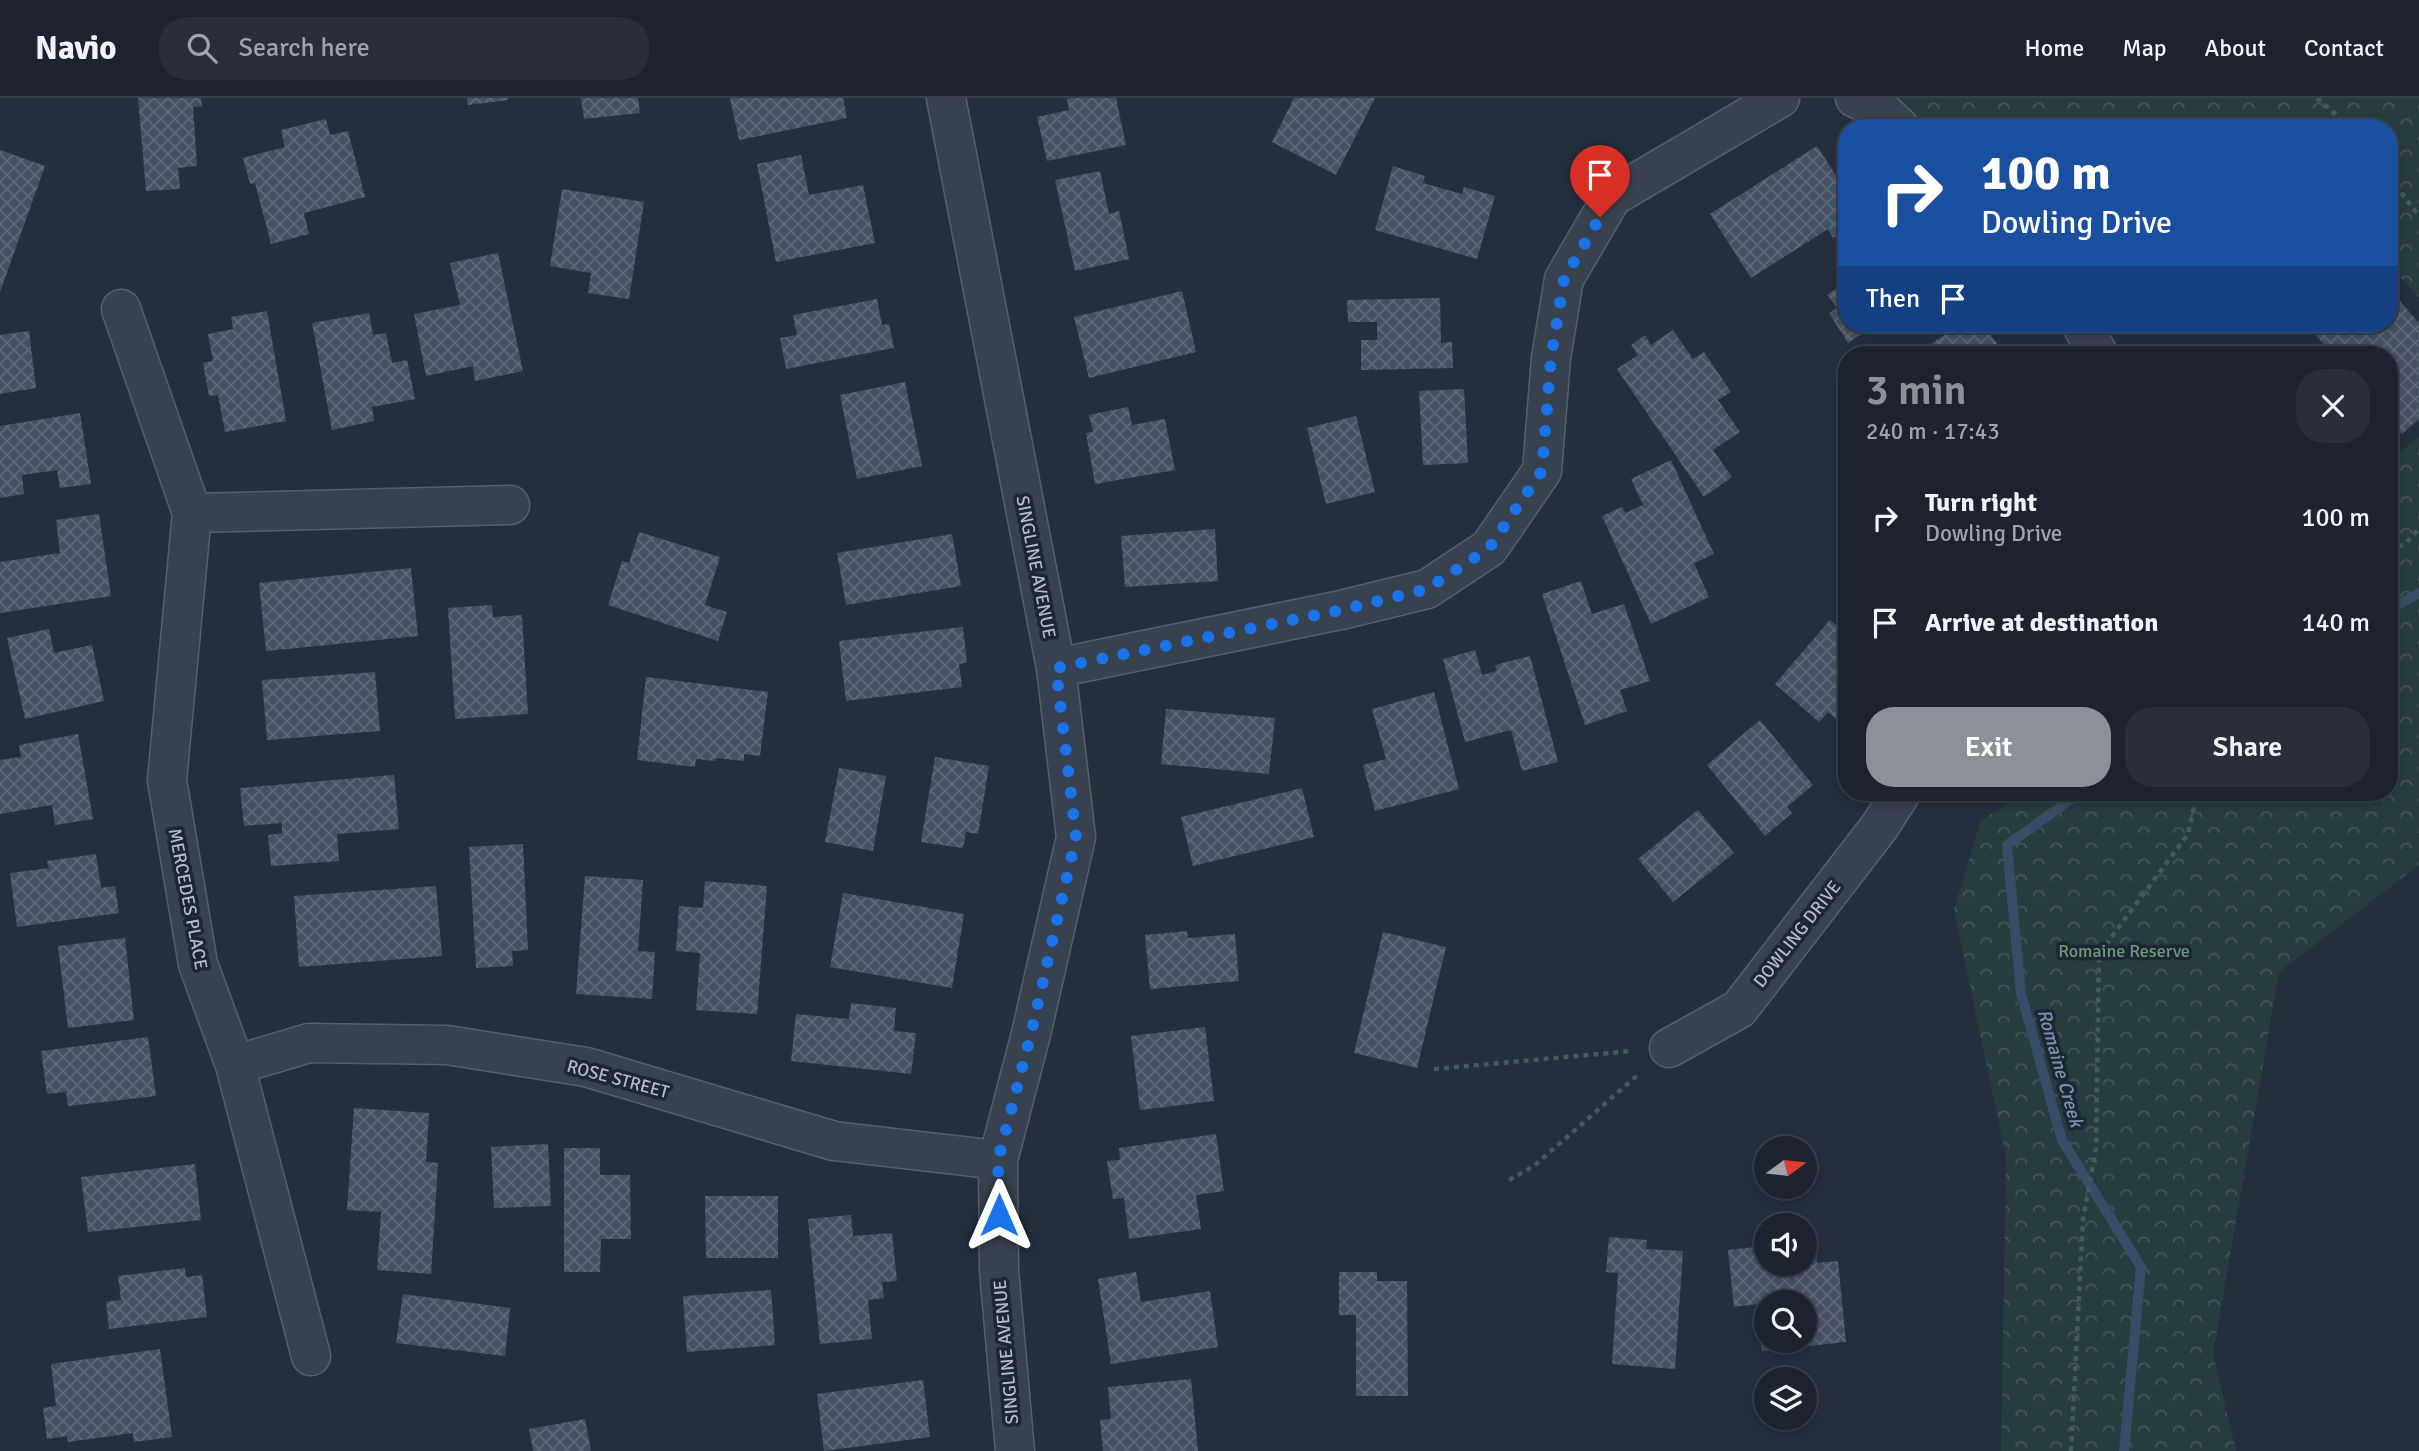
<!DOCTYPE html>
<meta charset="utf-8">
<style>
:root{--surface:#1b232e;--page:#282f3a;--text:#f1f3f6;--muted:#a0a4aa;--line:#39404a;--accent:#8c9099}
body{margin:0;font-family:Signika,sans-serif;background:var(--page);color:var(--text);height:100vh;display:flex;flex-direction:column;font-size:26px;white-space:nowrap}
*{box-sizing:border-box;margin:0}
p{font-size:23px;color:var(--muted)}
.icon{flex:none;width:38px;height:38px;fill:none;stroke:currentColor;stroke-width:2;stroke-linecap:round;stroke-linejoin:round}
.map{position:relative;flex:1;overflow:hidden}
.panel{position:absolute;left:1838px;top:248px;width:560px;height:455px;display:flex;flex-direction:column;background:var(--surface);border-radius:28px;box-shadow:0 4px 10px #0003,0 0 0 2px var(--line)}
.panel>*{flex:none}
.guide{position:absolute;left:1838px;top:21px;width:560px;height:214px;border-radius:28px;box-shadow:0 4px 10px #0003,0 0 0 2px var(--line);background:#1a4fa0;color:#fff;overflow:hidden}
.needle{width:46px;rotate:75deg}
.tools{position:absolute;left:1754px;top:1038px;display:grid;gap:14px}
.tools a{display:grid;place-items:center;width:63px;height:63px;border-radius:50%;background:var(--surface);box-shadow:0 4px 10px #0003,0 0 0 2px var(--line);font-size:35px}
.pin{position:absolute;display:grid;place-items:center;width:60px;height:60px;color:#fff;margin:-72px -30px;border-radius:50% 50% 50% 0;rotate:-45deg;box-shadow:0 0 7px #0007}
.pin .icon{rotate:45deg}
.me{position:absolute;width:77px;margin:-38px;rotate:0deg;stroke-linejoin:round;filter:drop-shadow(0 0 5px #0008)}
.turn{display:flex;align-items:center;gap:24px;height:147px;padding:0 28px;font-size:32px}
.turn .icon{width:91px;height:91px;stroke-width:2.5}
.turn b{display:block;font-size:49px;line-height:60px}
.then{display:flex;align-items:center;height:66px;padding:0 28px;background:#0003;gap:14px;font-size:26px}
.round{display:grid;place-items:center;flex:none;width:74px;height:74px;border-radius:28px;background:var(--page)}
.head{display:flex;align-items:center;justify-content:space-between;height:119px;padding:0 28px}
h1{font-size:42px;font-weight:600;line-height:52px;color:var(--accent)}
.action{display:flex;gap:14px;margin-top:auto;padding:14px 28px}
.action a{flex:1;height:80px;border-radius:28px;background:var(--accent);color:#fff;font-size:28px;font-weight:600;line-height:80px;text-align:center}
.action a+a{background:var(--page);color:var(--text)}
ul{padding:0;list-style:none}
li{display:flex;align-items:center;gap:21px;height:105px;padding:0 28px}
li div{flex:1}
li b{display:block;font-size:26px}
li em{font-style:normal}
header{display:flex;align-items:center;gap:42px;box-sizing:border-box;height:98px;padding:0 35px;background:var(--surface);border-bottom:2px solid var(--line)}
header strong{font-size:33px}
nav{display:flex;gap:38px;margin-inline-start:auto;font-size:24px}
.search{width:490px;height:63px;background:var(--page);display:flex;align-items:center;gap:18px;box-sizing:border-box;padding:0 24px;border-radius:28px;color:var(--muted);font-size:26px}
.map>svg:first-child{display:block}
.park{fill:url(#park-crowns)}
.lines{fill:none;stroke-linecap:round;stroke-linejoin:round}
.stream{stroke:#394c67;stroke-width:10}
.building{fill:url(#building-cross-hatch);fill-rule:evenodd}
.street-casing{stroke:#565f6c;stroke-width:41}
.path{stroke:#44595c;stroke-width:4.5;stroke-dasharray:5 5;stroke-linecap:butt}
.street{stroke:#38414e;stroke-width:38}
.route{stroke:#1a73e8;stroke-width:12;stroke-dasharray:0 21.6}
.labels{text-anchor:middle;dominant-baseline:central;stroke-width:7;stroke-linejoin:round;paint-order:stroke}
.street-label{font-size:18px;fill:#b4bcc9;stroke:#1d2633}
.park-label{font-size:18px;fill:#6b9a76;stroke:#1d2633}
.water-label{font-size:19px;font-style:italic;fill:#7c92b1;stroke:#1d2633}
</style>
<header>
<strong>Navio</strong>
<div class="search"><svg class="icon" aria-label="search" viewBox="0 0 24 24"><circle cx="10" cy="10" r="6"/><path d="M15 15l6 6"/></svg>Search here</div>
<nav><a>Home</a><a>Map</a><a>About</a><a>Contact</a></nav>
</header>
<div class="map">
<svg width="2419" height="1353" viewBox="0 0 2419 1353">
<defs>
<pattern id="park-crowns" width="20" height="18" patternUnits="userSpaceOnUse" patternTransform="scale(1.75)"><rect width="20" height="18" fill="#263c3f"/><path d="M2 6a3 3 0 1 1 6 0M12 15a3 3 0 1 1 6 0" fill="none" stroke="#435659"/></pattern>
<pattern id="building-cross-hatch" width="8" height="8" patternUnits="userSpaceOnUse" patternTransform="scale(1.75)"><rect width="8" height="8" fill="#455162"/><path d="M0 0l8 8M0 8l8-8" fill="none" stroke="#5d6877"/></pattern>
</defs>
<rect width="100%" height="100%" fill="#242f3e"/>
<g class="park">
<polygon points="1873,0 2419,0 2419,200 2389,167 2389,30 2264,30 2259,25 2249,30 1900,30"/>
<polygon points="2419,339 2419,767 2279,874 2213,1256 2236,1353 2001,1353 2006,1060 1954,811 1981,722 2025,695 2389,695 2389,364"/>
</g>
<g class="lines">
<g class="stream">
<polyline points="2389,512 2419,495"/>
<polyline points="2080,695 2007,747 2021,896 2062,1042 2141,1169 2124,1353"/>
</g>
</g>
<g class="building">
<polygon points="138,0 201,0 202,8 193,9 197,68 178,70 180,91 146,93"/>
<polygon points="467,0 508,0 508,2 468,7"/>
<polygon points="581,0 638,0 640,15 584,21"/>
<polygon points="730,0 843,0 847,20 739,42"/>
<polygon points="1072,0 1116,0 1126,47 1047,63 1037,19 1069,12 1067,1"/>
<polygon points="1294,0 1375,0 1336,77 1272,44"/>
<polygon points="326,21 330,37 348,33 365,99 304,115 309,136 271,146 255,85 250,86 243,60 285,49 281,32"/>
<polygon points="1817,48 1840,84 1846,80 1846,132 1833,140 1828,131 1751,180 1710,116"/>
<polygon points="0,52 45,68 0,194"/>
<polygon points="801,57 809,97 863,87 875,145 776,164 757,66"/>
<polygon points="1393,68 1425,78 1423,85 1462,96 1464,89 1495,98 1477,161 1375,132"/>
<polygon points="1100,73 1109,116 1119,113 1129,161 1075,173 1055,82"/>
<polygon points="562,91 644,104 629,201 588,195 591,175 550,168"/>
<polygon points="498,155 523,273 475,283 473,268 426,278 414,216 460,207 450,165"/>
<polygon points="1846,184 1846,226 1877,226 1848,245 1829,215 1837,210 1827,197"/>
<polygon points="1182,193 1196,254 1089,280 1074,219"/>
<polygon points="1440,200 1441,245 1452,244 1453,270 1361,272 1361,242 1377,242 1377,224 1348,224 1347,202"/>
<polygon points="877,201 882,227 889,226 894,250 786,271 780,240 797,237 793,217"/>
<polygon points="2399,202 2419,225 2419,321 2402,336 2389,321 2389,257 2333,257 2315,236 2327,226 2362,226 2366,231 2372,226 2389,226 2389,211"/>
<polygon points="267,213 286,323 225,334 218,297 209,298 203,265 213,263 208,236 233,231 231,219"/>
<polygon points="369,215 373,237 386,235 392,265 407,262 415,301 372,309 374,323 332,332 312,225"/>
<polygon points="1960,226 1983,226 2005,257 1915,257"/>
<polygon points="1673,232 1693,261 1704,254 1731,294 1718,302 1740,334 1713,352 1732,379 1704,399 1617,271 1638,257 1631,247 1645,237 1651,247"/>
<polygon points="29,233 36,290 0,296 0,237"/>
<polygon points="905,284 922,368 857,381 840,297"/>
<polygon points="1464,291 1468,365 1423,367 1419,293"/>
<polygon points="1128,309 1132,327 1165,321 1175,372 1095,386 1086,335 1093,334 1089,317"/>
<polygon points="80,315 91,386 60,390 57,372 22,377 24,396 0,400 0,328"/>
<polygon points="1356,318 1375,394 1326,406 1307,330"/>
<polygon points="1671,362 1714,456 1694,465 1709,499 1651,526 1602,418 1622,409 1625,415 1643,407 1631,381"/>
<polygon points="99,416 111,498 0,515 0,464 60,455 56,422"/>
<polygon points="1215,431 1218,483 1125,489 1121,438"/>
<polygon points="639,434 720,459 705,507 727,514 718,543 608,507 622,463 629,465"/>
<polygon points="952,436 961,488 846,507 837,455"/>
<polygon points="411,470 418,538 266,553 259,485"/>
<polygon points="1581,483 1592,516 1624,506 1650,583 1620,592 1627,613 1585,627 1542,496"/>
<polygon points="492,507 493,519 522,517 528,616 455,621 448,510"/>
<polygon points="1830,522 1846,536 1846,625 1844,628 1828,614 1819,624 1775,586"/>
<polygon points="963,529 967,565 959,566 962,589 846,603 839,543"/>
<polygon points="49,531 54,555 92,547 104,603 25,621 7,540"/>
<polygon points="1475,552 1482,577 1497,573 1495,567 1530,558 1558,664 1522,673 1511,632 1465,644 1443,561"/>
<polygon points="375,574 380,633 267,642 262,582"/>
<polygon points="646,579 768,594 760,658 744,656 744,663 716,660 715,663 696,661 695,669 637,662"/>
<polygon points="1434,594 1459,691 1375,713 1363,667 1386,661 1372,611"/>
<polygon points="1166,611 1275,620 1269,676 1161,666"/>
<polygon points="1760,622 1813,687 1787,709 1792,715 1765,738 1707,667"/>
<polygon points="78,636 93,721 55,727 52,707 0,716 0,662 21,659 19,647"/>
<polygon points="935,659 989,668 978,736 966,734 963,750 921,744"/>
<polygon points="839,670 886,678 873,753 825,744"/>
<polygon points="394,677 399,731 337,736 339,763 271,768 268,737 282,735 282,725 244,728 240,690"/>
<polygon points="1302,690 1314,739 1193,768 1181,719"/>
<polygon points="1698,712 1734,755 1673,804 1638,761"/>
<polygon points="523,746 528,852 512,853 513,868 476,870 469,749"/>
<polygon points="96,756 101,790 115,788 119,815 17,829 10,775 49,770 47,763"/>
<polygon points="585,778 643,782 638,853 655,854 652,901 576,896"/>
<polygon points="705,783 767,788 757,916 696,912 700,855 676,853 679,808 703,810"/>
<polygon points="436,788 442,858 299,869 294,798"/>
<polygon points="843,795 964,816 952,890 830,869"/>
<polygon points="1187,833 1188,840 1235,836 1239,883 1150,891 1145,837"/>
<polygon points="1383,834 1446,849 1417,970 1354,955"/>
<polygon points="125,840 134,922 68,930 58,848"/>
<polygon points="851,905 896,910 894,933 916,935 911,976 791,963 796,916 849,921"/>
<polygon points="1205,929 1214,1003 1140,1012 1131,938"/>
<polygon points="148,939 156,998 68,1008 66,994 47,996 41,953"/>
<polygon points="354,1010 429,1015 426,1064 438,1065 431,1176 377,1172 381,1114 347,1112"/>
<polygon points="1216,1036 1224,1093 1196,1097 1201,1131 1129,1141 1124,1100 1113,1101 1107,1063 1120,1062 1119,1050"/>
<polygon points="548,1046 551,1108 494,1110 491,1049"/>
<polygon points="564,1050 600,1050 600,1077 630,1077 631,1141 601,1141 600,1174 564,1174"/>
<polygon points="195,1066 201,1122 88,1134 81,1079"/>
<polygon points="705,1098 778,1098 778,1160 706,1160"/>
<polygon points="851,1117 853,1138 892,1135 897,1183 882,1184 884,1200 868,1202 872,1241 820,1246 808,1121"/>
<polygon points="1609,1139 1647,1142 1646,1151 1683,1153 1675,1271 1612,1266 1618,1175 1606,1174"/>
<path d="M1815,1143L1817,1165L1838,1163L1846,1244L1762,1253L1757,1206L1734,1209L1728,1152L1766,1148V1166H1804V1144ZM1766,1204H1804V1242H1766Z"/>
<polygon points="185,1170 186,1179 202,1177 207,1219 109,1231 106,1204 121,1202 118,1178"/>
<polygon points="1136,1174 1141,1204 1210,1193 1218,1249 1111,1266 1098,1181"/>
<polygon points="1339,1174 1377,1174 1377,1183 1407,1183 1408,1298 1356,1298 1356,1217 1339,1217"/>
<polygon points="771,1192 775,1247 687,1254 683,1198"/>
<polygon points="403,1196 510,1210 505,1258 396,1245"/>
<polygon points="160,1251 172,1339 134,1344 133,1335 68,1344 67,1338 47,1341 43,1310 56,1308 51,1266"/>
<polygon points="1191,1281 1198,1353 1103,1353 1100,1322 1111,1321 1108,1289"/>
<polygon points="923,1282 930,1339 824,1353 817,1296"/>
<polygon points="585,1321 591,1353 533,1353 529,1331"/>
</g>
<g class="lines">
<defs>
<g id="street">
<polyline points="946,0 1056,570 1076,739 1031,936 998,1062 999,1172 1015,1353"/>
<polyline points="1855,0 1881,12 1900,30"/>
<polyline points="121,211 192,415 167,682 198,866 235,967 311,1258"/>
<polyline points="2081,226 2099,257"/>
<polyline points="192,415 510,407"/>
<polyline points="1056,570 1341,512 1427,491 1489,450 1542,373 1551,260 1564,181 1612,99 1780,0"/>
<polyline points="1669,950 1739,911 1880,728 1901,695"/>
<polyline points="235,967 309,945 447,947 586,969 834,1043 998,1062"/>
</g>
</defs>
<use href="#street" class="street-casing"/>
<g class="path">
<polyline points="2317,0 2351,30"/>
<polyline points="2389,79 2419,118"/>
<polyline points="2389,452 2405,446 2419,431"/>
<polyline points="1434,971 1632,953"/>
<polyline points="1509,1082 1534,1068 1640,975"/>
<polyline points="2071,1353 2083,1121 2096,1050 2099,856 2188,736 2197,695"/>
</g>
<use href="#street" class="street"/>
</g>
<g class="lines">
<polyline class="route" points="999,1117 998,1062 1031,936 1076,739 1056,570 1341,512 1427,491 1489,450 1542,373 1551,260 1564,181 1600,119"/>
</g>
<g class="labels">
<g class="street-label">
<text transform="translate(1036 469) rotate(79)">SINGLINE AVENUE</text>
<text transform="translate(188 801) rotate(79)">MERCEDES PLACE</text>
<text transform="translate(1797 836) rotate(-52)">DOWLING DRIVE</text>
<text transform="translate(618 981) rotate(15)">ROSE STREET</text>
<text transform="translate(1006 1254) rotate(-95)">SINGLINE AVENUE</text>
</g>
<g class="park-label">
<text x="2124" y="853">Romaine Reserve</text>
</g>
<g class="water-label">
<text transform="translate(2060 970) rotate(74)">Romaine Creek</text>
</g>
</g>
</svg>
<div class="tools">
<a><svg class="needle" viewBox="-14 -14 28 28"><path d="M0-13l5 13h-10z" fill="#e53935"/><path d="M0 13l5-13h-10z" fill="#a0a4aa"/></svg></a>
<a><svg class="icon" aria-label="sound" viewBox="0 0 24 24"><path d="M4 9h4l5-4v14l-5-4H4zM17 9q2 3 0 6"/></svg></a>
<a><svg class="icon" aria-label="search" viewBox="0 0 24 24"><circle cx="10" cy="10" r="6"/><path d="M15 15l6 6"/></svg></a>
<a><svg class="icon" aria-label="layers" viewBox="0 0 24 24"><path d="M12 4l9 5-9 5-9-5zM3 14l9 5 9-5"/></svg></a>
</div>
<div class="pin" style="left:1600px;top:119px;background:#d93025"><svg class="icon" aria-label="arrive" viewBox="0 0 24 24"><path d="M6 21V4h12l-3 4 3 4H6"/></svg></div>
<svg class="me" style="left:999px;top:1117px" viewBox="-20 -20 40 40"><path d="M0-17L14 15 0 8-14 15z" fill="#1a73e8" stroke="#fff" stroke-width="4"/></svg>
<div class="guide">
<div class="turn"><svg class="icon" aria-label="right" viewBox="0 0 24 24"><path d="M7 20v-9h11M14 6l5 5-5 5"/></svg><div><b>100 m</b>Dowling Drive</div></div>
<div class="then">Then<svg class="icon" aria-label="arrive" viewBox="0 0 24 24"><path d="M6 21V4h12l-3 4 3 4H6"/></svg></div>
</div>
<section class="panel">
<div class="head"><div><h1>3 min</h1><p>240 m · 17:43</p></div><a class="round"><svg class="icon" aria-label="close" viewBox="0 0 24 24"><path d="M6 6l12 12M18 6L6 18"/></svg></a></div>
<ul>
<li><svg class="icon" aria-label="right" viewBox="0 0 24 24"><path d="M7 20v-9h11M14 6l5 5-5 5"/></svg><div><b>Turn right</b><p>Dowling Drive</p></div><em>100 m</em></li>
<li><svg class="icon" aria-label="arrive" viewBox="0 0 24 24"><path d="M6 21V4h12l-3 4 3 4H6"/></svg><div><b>Arrive at destination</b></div><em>140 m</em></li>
</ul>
<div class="action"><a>Exit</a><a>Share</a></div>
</section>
</div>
